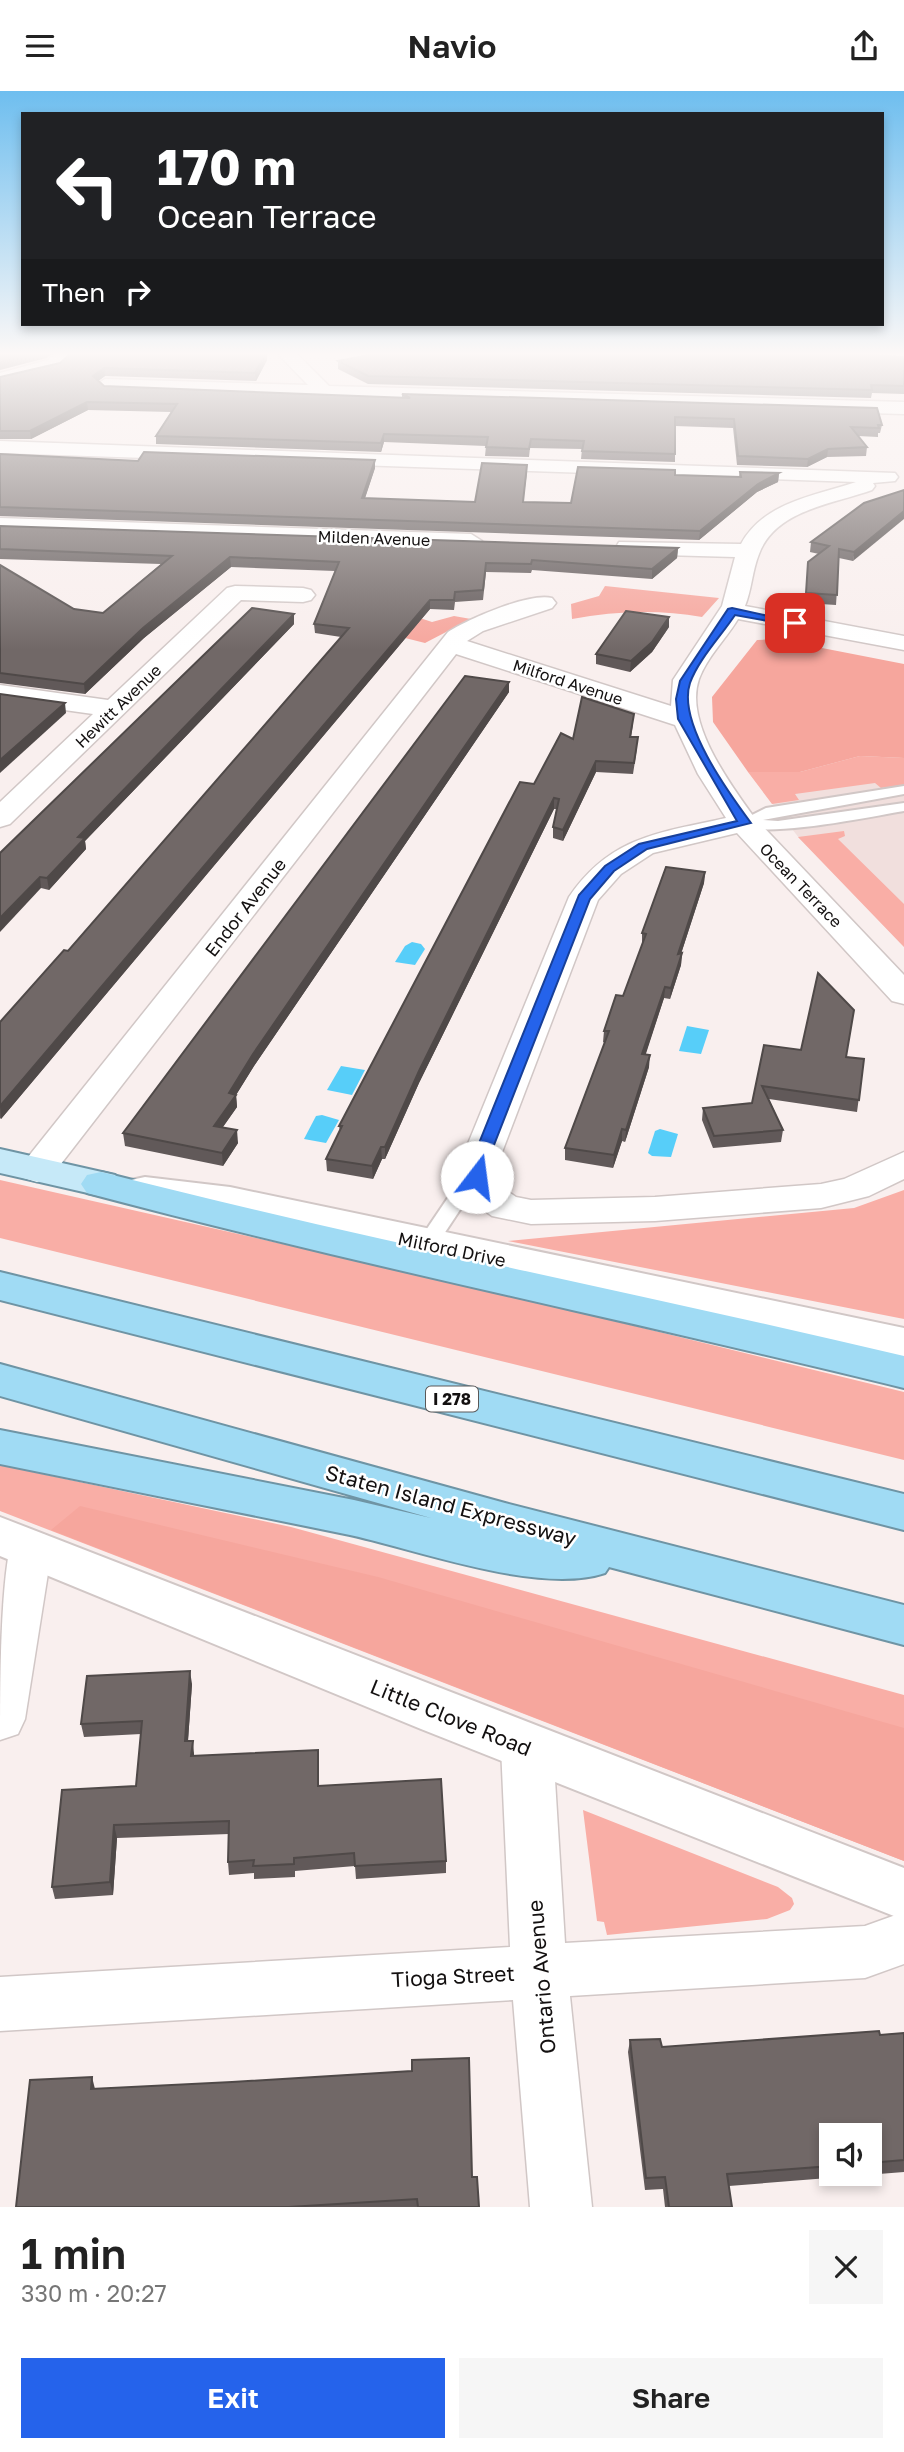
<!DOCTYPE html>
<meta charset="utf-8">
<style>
:root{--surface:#fff;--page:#f6f6f6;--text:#222;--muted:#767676;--accent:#2563eb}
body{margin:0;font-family:"Golos Text",sans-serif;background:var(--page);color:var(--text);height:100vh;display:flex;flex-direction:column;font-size:26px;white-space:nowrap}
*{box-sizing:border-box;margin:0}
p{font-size:23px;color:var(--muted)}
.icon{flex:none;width:38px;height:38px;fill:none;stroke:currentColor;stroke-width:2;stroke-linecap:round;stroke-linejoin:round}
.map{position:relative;height:2116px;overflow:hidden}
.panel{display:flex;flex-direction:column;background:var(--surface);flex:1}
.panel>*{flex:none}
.banner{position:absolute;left:21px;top:21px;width:863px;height:214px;border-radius:0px;box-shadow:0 4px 10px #0003;background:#202124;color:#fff;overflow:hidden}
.controls{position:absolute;left:819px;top:2032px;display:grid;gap:14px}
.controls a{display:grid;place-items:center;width:63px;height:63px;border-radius:0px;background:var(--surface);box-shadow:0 4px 10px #0003;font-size:35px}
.pin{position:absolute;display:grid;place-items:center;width:60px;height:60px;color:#fff;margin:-30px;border-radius:14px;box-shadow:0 4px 10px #0006}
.me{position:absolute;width:77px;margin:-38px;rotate:15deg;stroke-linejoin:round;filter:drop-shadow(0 0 5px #0008)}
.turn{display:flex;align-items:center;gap:24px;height:147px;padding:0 21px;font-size:32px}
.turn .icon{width:91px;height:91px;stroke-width:2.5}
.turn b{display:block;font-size:49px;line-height:60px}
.then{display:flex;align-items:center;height:66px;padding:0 21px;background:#0003;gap:14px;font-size:26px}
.round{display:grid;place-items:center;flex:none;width:74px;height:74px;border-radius:0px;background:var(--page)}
.head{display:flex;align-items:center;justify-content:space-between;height:119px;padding:0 21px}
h1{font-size:42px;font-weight:600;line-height:52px}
.cta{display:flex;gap:14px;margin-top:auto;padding:14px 21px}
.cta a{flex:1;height:80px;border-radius:0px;background:var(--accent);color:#fff;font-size:28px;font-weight:600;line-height:80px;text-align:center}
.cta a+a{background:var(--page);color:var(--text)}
header{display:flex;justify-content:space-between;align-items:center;height:91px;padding:0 21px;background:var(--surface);font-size:32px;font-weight:600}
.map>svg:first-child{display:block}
.built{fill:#f1dfdd}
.green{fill:#f9aea6}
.forest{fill:#f6a69d}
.water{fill:#57cef9}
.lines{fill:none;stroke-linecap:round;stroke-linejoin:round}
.service-casing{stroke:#d1c7c6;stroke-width:4}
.minor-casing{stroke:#d1c7c6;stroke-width:3}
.tertiary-casing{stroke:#d1c7c6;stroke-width:4}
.primary-casing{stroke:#6f94a4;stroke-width:4}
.motorway-casing{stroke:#6f94a4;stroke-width:4}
.service{fill:#fff;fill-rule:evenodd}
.minor{fill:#fff;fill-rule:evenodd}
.tertiary{fill:#fff;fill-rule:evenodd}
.primary{fill:#c6e9f8;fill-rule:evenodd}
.motorway{fill:#a0dbf4;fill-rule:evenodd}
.wall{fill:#615959;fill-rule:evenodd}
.shaded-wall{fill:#4f4948}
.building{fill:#716867;stroke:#4f4948;stroke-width:2}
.route{fill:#2563eb;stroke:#184099;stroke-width:2}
.labels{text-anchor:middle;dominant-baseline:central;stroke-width:5;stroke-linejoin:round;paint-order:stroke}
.far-street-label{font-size:16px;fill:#131010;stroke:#fff}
.shield{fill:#fff;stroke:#5a5858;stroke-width:2}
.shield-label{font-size:16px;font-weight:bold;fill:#131010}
.street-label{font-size:18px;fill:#131010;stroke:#fff}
.near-street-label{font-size:21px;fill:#131010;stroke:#fff}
</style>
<header><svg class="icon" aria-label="menu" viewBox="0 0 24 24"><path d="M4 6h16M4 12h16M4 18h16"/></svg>Navio<svg class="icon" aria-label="share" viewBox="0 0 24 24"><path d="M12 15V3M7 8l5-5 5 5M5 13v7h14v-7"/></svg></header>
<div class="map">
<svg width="904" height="2116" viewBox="0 0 904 2116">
<rect width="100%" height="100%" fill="#f9efee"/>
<polygon class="built" points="860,665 904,667 904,856 799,747 748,681 800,681"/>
<g class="green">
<polygon points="860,665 904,667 904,694 881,697 875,692 795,703 799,709 772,713 748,681 800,681"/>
<polygon points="844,740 845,745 838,748 904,813 904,856 798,746"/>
<polygon points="0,1089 517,1206 904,1301 904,1369 0,1147"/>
<polygon points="904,1099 904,1228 508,1150 854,1117"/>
<polygon points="0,1374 291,1436 904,1604 904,1770 0,1420"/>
<polygon points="583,1719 778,1796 792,1807 794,1813 790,1819 767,1828 607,1844 604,1831 597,1830"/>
</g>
<g class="forest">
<path d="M605,495L719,507L702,526C658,518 615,520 572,528L571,513L599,505Z"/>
<polygon points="408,523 432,531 454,525 471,528 425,552 338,530"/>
<polygon points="776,548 904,573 904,667 860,665 800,681 748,681 713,631 712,606 757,549"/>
<polygon points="80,1415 378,1486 904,1637 904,1770 51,1439"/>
</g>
<g class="water">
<polygon points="412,851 421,853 425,858 415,874 395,871 405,855"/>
<polygon points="687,935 709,939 701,963 679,960"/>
<polygon points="341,975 365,979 352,1004 327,999"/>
<polygon points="322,1024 339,1029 326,1052 304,1048 316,1025"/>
<polygon points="660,1038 678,1043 671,1066 652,1065 648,1062 655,1040"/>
</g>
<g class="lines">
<defs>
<g id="service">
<path d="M904,695V703L763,729L778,730L904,712V720C874,725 755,750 736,732L766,717Z"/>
<polygon points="477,1072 487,1078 434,1158 420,1158 417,1153 420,1148 470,1074"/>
</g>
<g id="minor">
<polygon points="57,262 78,262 60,277 0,293 0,282 48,269"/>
<polygon points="277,262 296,262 329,295 904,311 904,323 105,300 96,294 105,288 308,294"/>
<path d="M0,350L895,382L898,386L895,390L873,392L875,395L872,399C833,413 775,419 759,463C752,480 752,498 745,515L904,545V559L738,528C726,548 707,566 699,588C684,631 730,693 754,726L904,884V913L892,910L737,742L653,762L621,783L598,809L496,1077L500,1095L516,1106L531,1109L655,1106L821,1093L844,1088L904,1061V1088L869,1105L821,1117L655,1130L531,1133L492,1125L470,1109L464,1101L458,1077L569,806C611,745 659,742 726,727L698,683L675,634L456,563L50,1087L37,1091L24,1087L18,1079L24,1071L448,541C468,528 530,501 552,507L556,512L552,517L483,540L467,550L671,615L673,589L722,515L735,466L627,463L616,456L619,451L741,453C764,411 814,405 856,391L0,362Z"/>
<polygon points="0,427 471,443 482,450 471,457 0,441"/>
<polygon points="235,495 303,497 311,499 315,504 311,509 303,511 241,509 10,733 0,736 0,711 93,623 0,610 0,594 108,609 227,497"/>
<path d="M29,1439L45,1444L52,1457L25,1628L18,1643L0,1649C0,1598 0,1486 13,1444Z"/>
<polygon points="527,1634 545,1641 553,1656 565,1852 865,1835 904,1821 904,1873 865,1887 570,1905 592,2116 530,2116 513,1909 0,1940 0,1886 510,1856 501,1656 509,1641"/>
</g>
<g id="tertiary">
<polygon points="145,1086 230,1096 904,1237 904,1267 230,1122 131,1107 125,1098 131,1089"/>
<polygon points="0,1426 904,1777 904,1829 421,1638 0,1465"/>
</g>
<polygon id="primary" points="0,1058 115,1084 121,1093 115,1102 101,1105 0,1082"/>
<g id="motorway">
<path d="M101,1081C367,1149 637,1202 904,1265V1297C632,1230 358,1174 87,1102L81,1093L87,1084Z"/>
<polygon points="0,1181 904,1403 904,1439 0,1209"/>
<path d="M0,1273L505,1412L904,1514V1554L609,1476L605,1482C539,1504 419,1459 350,1444C233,1420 117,1397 0,1373V1339L354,1409L431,1427L0,1305Z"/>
</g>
</defs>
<use href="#service" class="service-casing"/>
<use href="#minor" class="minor-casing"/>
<use href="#tertiary" class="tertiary-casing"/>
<use href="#primary" class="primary-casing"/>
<use href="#motorway" class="motorway-casing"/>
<use href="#service" class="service"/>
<use href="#minor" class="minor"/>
<use href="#tertiary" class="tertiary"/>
<use href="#primary" class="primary"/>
<use href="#motorway" class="motorway"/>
</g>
<g class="wall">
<polygon points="71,262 267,262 267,269 256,290 105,285 98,290 104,295 402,307 402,303 882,334 880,342 878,342 878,346 858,345 867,356 866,365 827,366 807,376 737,374 733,337 675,335 675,371 581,368 582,358 530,357 529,366 485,365 486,355 384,351 381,361 156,353 156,345 171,321 88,319 31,348 0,348 0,286 60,272"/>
<polygon points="904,266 904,303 872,302 871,307 368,293 338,278 338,270"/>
<polygon points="0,363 138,370 375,369 375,377 365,407 475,411 527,382 523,411 571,412 675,384 739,386 740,381 779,382 778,391 757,401 699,449 0,425"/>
<polygon points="864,412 853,470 839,467 836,514 805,512 808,471 819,463 810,461 811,451"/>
<polygon points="0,435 678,457 677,467 652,488 532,479 531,482 486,481 483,509 455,511 454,519 430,518 1,1028 0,1027 0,931 68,860 341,546 315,542 314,533 335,480 231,476 144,547 85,603 0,592 0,474 74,518 103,522 161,473 0,468"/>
<polygon points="294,523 294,533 85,750 86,758 49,799 41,797 0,762"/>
<polygon points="669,536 652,561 630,581 596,573 596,563"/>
<polygon points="509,591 509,601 254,975 236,1004 237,1016 223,1036 238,1052 223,1075 125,1055 123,1042"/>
<polygon points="633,633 631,646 637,657 633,683 596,681 563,750 553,747 553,736 557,718 554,718 419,992 385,1068 382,1068 373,1088 327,1080 326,1068 340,1040 339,1035 534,693 573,648"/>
<polygon points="705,781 704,792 681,863 682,862 681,874 670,908 664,907 645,964 649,976 625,1051 622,1050 613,1077 565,1069 565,1057 605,952 603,951 604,940 623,905 642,854 642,842"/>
<polygon points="764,954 864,968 857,1021 769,1008 783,1039 781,1051 713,1057 702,1029 703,1017 752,1012"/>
<polygon points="192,1593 188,1650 194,1663 194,1665 319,1672 319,1695 446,1770 446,1782 356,1788 355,1775 295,1780 295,1786 254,1788 254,1782 229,1784 228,1771 229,1743 117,1747 113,1804 55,1808 52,1796 136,1695 141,1643 84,1646 81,1633"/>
<path d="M904,1942V2081L729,2095L732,2116H665L663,2098L645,2099L628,1961L630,1949L662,1956ZM831,2044H870V2082H831Z"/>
<polygon points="95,1998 472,2086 479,2116 16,2116"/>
</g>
<g class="shaded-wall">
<polygon points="33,262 52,262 47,267 0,279 0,271"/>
<polygon points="266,262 267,262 267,269 256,290 255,282"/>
<polygon points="104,277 105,285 94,293 93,285"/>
<polygon points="87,311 88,319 31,348 30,340"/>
<polygon points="384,343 384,351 381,361 381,352"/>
<polygon points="828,358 827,366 807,376 808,368"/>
<polygon points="375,369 375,377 362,416 362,407"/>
<polygon points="779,382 778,391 757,401 699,449 700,440 758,393"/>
<polygon points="904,420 904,428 853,470 854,461"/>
<polygon points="678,457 677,467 652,488 652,478"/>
<polygon points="230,466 231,476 144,547 85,603 84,593 143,537"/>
<polygon points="430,509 430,518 1,1028 0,1015"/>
<polygon points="294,523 294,533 85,750 86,758 49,799 47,787 78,746"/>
<polygon points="669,526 669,536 652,561 630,581 631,570"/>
<polygon points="509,591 509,601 254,975 236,1004 237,1016 215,1047 214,1035 229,1002 253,963"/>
<polygon points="65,612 66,622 0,682 0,669"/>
<polygon points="596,670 596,681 563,750 563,739"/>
<polygon points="554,707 554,718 419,992 385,1068 385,1056 419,980"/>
<polygon points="705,781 704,792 677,875 678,863"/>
<polygon points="40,786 41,797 0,841 0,827"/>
<polygon points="682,862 681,874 670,908 671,897"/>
<polygon points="665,896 664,907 642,975 642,963"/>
<polygon points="650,964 649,976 625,1051 626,1039"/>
<polygon points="622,1038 622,1050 613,1077 614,1064"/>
<polygon points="237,1039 238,1052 223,1075 222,1062"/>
<polygon points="381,1056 382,1068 373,1088 372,1075"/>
<polygon points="190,1580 192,1593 187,1663 185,1650"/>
<polygon points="193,1650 194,1663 193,1678 191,1665"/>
<polygon points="114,1734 117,1747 113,1804 110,1791"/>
<polygon points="92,1986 95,1998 91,1998"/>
</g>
<g class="building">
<polygon points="0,262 33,262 0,271"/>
<polygon points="71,262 266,262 255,282 104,277 93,285 104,295 410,307 402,303 877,317 882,334 878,334 879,337 851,336 867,356 828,358 808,368 738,365 734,328 675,326 675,363 582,360 584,350 531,348 529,358 486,356 488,346 384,343 381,352 156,345 177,313 87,311 30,340 0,340 0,286 60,272"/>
<polygon points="380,262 834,262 904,266 904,295 871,294 872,299 368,285 338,270"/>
<polygon points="144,361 375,369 362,407 475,411 482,372 527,374 523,411 571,412 578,376 675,379 675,384 741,386 740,381 779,382 758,393 700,440 0,416 0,363 138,370"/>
<polygon points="904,399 904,420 854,461 839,458 837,504 806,502 808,471 829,455 811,451 864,412"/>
<polygon points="0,435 678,457 652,478 532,469 531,473 486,472 483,499 455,501 454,509 430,509 0,1015 0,931 64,859 68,860 349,537 314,533 339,471 230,466 143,537 84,593 0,582 0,474 74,518 103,522 172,465 0,458"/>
<polygon points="252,517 294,523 78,746 85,747 47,787 40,786 0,827 0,762"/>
<polygon points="626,520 669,526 652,551 631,570 596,563"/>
<polygon points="465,585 509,591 253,963 229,1002 236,1004 214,1035 237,1039 222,1062 123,1042"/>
<polygon points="0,603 65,612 0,669"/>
<polygon points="582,606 634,623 630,646 638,646 634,672 596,670 563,739 553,736 559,708 554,707 419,980 385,1056 381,1056 372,1075 326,1068 342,1035 339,1035 520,691 534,693 561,642 573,648"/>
<polygon points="666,776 705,781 678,863 682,862 671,897 665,896 642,963 650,964 626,1039 622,1038 614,1064 565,1057 609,940 604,940 616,904 623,905 646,843 642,842"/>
<polygon points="818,882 854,919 846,966 864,968 859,1009 762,995 783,1039 714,1045 703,1017 752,1012 764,954 801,959"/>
<polygon points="190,1580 185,1650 193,1650 191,1665 318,1659 318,1695 441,1688 446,1770 355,1775 354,1762 294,1767 294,1773 253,1775 254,1769 228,1771 229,1730 114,1734 110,1791 52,1796 62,1699 136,1695 142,1630 81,1633 87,1585"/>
<polygon points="879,1940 880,1944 904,1942 904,2069 870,2072 870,2044 831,2044 831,2075 727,2083 732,2116 669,2116 665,2086 646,2087 630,1949 660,1948 662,1956"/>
<polygon points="469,1967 472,2086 477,2086 479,2116 418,2116 417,2108 289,2116 16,2116 30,1989 92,1986 91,1998 232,1991 412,1980 412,1969"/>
</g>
<linearGradient id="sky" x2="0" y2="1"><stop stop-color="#6ebeef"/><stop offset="0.47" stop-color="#fcf8f7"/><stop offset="1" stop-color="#fcf8f7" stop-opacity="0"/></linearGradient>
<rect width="904" height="559" fill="url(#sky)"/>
<path class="route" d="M732,517L800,532L795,535L735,524C721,545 698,569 690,592C677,631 728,701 751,732L647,758L614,780L590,808L485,1077L483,1090H472L469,1077L579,804L605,775L639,753L737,730L678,628L676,608L680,590L728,518Z"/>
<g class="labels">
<g class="far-street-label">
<text transform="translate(374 447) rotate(2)">Milden Avenue</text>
<text transform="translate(568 591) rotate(18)">Milford Avenue</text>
<text transform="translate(118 615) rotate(-44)">Hewitt Avenue</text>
<text transform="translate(801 794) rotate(46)">Ocean Terrace</text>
</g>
<rect class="shield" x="426" y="1295.5" width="52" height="25" rx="5"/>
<g class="shield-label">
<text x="452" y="1308">I 278</text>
</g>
<g class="street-label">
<text transform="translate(245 816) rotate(-52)">Endor Avenue</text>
<text transform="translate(452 1158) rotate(12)">Milford Drive</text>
</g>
<g class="near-street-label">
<text transform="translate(451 1414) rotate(15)">Staten Island Expressway</text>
<text transform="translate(451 1626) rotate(22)">Little Clove Road</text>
<text transform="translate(453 1885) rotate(-3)">Tioga Street</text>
<text transform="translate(541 1886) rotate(-95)">Ontario Avenue</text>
</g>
</g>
</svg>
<div class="controls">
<a><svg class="icon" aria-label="sound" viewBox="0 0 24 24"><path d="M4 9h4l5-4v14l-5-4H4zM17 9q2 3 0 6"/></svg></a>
</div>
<div class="pin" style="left:795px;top:532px;background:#d93025"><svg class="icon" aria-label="arrive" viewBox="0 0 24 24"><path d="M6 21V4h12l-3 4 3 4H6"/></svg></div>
<svg class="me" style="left:477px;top:1086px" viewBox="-20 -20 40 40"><circle r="19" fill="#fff"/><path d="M0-13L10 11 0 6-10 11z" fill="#2563eb"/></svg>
<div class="banner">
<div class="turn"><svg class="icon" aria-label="left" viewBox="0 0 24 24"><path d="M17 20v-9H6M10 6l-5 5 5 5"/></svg><div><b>170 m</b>Ocean Terrace</div></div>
<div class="then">Then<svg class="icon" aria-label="right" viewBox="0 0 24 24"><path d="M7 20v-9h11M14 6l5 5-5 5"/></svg></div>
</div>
</div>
<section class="panel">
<div class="head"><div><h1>1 min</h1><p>330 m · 20:27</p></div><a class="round"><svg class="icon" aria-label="close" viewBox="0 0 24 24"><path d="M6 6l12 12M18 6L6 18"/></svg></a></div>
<div class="cta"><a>Exit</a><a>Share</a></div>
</section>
